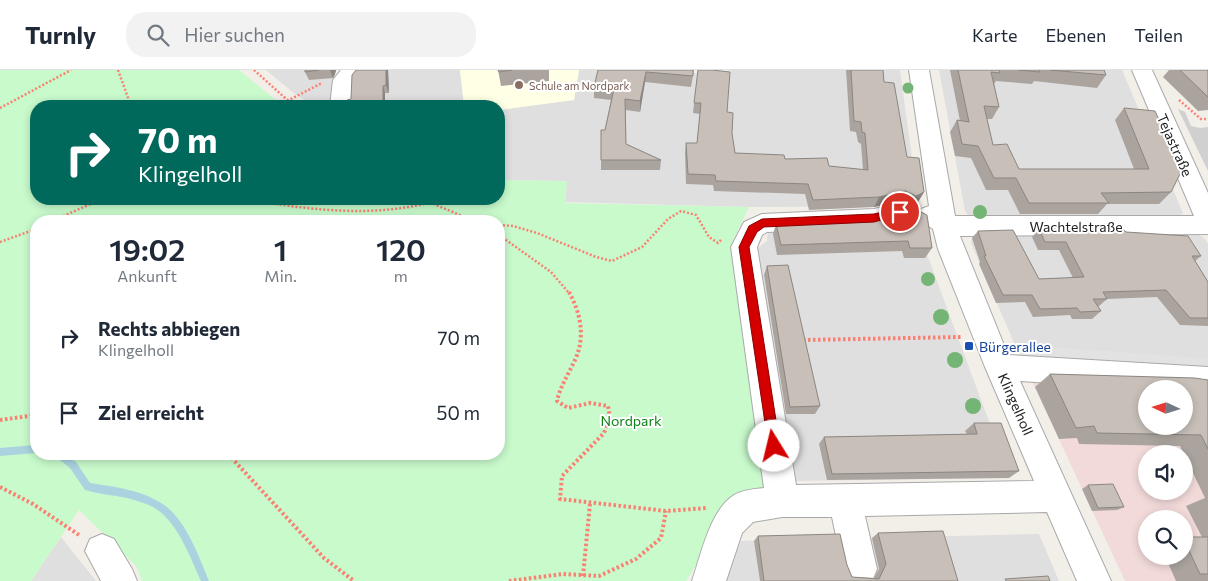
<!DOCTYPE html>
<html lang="de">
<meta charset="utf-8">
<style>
:root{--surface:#fff;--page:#f2f2f3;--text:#1f2937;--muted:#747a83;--line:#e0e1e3}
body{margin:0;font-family:Commissioner,sans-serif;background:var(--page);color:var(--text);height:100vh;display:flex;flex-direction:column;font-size:19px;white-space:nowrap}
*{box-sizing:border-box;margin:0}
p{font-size:16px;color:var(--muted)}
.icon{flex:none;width:28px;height:28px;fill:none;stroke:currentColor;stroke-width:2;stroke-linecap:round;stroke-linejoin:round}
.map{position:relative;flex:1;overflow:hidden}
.details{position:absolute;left:30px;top:145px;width:475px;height:245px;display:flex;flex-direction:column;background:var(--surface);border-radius:20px;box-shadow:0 2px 8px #0003}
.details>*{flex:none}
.hud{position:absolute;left:30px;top:30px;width:475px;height:105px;border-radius:20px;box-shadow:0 2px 8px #0003;background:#00695c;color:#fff;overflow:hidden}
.needle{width:32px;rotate:274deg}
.fabs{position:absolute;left:1138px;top:310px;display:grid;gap:10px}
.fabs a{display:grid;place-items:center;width:55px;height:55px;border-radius:50%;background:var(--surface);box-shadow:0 2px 8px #0003;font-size:25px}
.pin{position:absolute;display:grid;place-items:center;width:42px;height:42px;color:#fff;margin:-21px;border:2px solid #fff;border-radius:50%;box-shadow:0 1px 5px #0007}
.me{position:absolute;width:55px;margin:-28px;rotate:351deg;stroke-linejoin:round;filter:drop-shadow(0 0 4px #0008)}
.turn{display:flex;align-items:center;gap:18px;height:105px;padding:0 25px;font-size:22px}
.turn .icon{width:65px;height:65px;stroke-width:2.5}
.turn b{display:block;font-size:35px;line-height:42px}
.eta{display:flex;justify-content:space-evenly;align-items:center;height:85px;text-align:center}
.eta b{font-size:30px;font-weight:600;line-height:35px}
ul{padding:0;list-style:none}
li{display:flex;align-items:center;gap:15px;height:75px;padding:0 25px}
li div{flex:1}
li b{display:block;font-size:19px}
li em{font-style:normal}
header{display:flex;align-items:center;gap:30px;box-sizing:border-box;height:70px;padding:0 25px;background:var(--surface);border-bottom:1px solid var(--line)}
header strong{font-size:24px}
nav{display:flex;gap:28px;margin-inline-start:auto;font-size:18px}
.search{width:350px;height:45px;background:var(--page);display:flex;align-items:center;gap:12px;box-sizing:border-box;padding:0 18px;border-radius:20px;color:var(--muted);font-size:19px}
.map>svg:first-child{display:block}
.residential{fill:#e0dfdf}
.commercial{fill:#f2dad9;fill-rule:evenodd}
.education{fill:#ffffe5}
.religious{fill:#d0d0d0}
.park{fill:#c8facc;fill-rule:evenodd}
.parking{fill:#e2e2e2}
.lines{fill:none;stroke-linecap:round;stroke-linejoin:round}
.stream{fill:#aad3df;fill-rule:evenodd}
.minor-casing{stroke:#a9a9a9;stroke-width:2}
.path-far1{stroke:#fa8072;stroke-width:2.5;stroke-dasharray:2 2;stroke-linecap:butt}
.path{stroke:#fa8072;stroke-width:4;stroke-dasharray:2.5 2.5;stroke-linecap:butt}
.minor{fill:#fff;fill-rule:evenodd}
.tree{fill:#74b475}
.wall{fill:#aba49e}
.shaded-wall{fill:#8b8681}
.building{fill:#c7bfb8;stroke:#8b8681;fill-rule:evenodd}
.route{fill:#d40000;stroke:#8a0000}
.education-dot{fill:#8d6e63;stroke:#fff;stroke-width:2}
.transit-dot{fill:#1a4fb4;stroke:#fff;stroke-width:2}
.labels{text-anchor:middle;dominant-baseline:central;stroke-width:4;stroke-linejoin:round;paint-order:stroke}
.far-education-label{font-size:11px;fill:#785e54;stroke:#fff;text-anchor:start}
.street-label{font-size:14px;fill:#222;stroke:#fff}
.transit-label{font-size:14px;fill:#164399;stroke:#fff;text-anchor:start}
.park-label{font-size:14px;fill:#0c8416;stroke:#fff}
</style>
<header>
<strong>Turnly</strong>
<div class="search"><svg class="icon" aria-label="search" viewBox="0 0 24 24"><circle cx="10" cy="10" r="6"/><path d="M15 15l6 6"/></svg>Hier suchen</div>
<nav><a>Karte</a><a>Ebenen</a><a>Teilen</a></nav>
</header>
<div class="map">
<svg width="1208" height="511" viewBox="0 0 1208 511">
<rect width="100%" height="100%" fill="#f2efe9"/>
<g class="residential">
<polygon points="266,0 335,0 334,36 314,36 295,24"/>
<polygon points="368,0 460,0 464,36 350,36"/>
<polygon points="579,0 656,0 729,6 729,0 900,0 924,176 1010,408 791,411 749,185 767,171 768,159 898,136 749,137 565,132 567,111 499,110 499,40 574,30"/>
<polygon points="939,0 1122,0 1183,143 1181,146 969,146 965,141"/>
<polygon points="1196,164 1203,167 1208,173 1208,289 1015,275 971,173 972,168 980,166"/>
<polygon points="1039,464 1059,511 871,511 861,468"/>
<polygon points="61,467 96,511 31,511"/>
<polygon points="844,468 849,511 724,511 741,471"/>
</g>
<path class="commercial" d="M1015,275L1208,289V511H1125ZM1146,319H1184V356H1146ZM1146,384H1184V421H1146ZM1146,449H1184V486H1146Z"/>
<polygon class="education" points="460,0 579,0 574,30 499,40 499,36 464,36"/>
<polygon class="religious" points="1178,39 1185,42 1191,56 1200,58 1208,57 1208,101"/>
<path class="park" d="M0,0H239L283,36H36V129H499V110L567,111L565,133L749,137L734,168L776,410L702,486L686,511H142L136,496L79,440L31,511H0ZM36,151H499V384H36Z"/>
<polygon class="parking" points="1015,275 1208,289 1208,315 1030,306"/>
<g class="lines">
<g class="stream">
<polygon points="36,375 36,383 0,386 0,378"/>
<path d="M55,384H65L76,392L90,413C115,417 143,420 164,435C186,450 199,487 209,511H201C191,489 179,456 159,441C150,434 138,431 127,428C113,425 98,424 85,420L70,398L56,387Z"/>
</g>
<defs>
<g id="minor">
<polygon points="341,0 363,0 353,12 352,36 330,36 333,10"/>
<path d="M909,0H929L955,146H1194L1132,0H1152L1208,123V164L960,166L1008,285L1208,297V323L1184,321V319H1146L1020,311L1111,511H1077L1047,442L865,446L877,499L872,511H848L843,499L832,447H782L753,452L742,463L726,511H692C701,485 710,440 734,425C743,420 754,419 764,418L731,177L744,152L762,144L874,139L900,133L909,136L912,142L909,148L874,157L767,162L762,165L757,177L796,415L1034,411L985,297L938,179L933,159L921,151L918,145L921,139L929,136Z"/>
<polygon points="102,464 114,469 132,499 137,511 101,511 85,481 90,469"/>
</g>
</defs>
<use href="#minor" class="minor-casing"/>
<g class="path-far1">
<polyline points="118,0 131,36"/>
<polyline points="254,0 294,36"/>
<polyline points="1179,30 1201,49 1208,49"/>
<polyline points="287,31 322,13"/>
<polyline points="0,38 71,0"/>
<path d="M244,129C305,139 367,148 428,133"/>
<polyline points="422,129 474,151"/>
<polyline points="52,151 102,129"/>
<polyline points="499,155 513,156 537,163 596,187 612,191 642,177 668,149 681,141 696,145 709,167 718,173 721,170"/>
<polyline points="499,165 551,202 569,223"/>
<polyline points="0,172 36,159"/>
</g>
<g class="path">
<path d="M569,222C581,244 586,268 574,292C568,305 560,317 557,331L568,338L590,333L608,336L610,347L604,363L562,406L560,429L666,441L707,438"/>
<polyline points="803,270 962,267"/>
<polyline points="0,350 36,345"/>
<polyline points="228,384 324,488 354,511"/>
<polyline points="0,417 33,434 79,465"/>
<polyline points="583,506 590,434"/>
<polyline points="509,511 563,504 599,506 636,489 661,468 666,441"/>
</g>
<use href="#minor" class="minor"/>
</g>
<g class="tree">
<circle cx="908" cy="18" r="5.5"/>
<circle cx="980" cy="142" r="7"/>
<circle cx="928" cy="209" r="7"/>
<circle cx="941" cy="247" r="8"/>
<circle cx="955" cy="290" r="8"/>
<circle cx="973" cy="336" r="8"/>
</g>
<g class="wall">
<polygon points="305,0 336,0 335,4 333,8 309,10 305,2"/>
<polygon points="356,0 388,0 389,23 385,23 385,36 347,36 351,29"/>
<polygon points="498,0 549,0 549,11 501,16"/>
<polygon points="598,0 694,0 691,17 645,12 640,42 626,40 626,74 661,90 660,100 601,100 601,60 605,60 611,30 594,28 594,17"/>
<polygon points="698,0 727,42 732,63 735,83 785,89 829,96 863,100 861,74 858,72 856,62 850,61 846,0 883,0 884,12 907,87 924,122 918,132 910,136 900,131 874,137 809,140 805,124 714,121 713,115 686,114 685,83 686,73 697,73 700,44 693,43"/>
<polygon points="950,0 1104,0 1106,5 1097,18 1034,11 1032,14 996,11 994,14 999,37 992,49 987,49 993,75 1019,99 1134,99 1115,50 1124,38 1171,122 1159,134 1107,134 1098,144 1020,144 1008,120 986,120 971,88 955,86 950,62 957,50 960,51"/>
<polygon points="1169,0 1207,0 1208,1 1208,40 1198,41 1163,7"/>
<polygon points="879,149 932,178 925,188 904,188 902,181 777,185 773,164 776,154"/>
<polygon points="1039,159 1126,162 1201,186 1195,191 1208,212 1208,256 1180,255 1157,227 1107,229 1099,236 1098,236 1101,241 1092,249 1072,249 1070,245 1033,247 1025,232 996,233 979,194 980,192 972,168 978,161 1039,209 1073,208 1059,180 1038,180 1032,167"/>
<polygon points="767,196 820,336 815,344 786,344 764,205"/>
<polygon points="1050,304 1208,310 1208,511 1176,511 1165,486 1184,486 1184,467 1202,467 1186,436 1205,428 1180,376 1079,374 1077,368 1059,369 1035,317"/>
<polygon points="974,353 1019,401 1009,408 827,410 819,374 824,367 967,364 965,361"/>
<polygon points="1088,415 1124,437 1117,440 1092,441 1082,419"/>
<polygon points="878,463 958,511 760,511 754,471 758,466 847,495 852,507 874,508 879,499 872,468"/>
</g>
<g class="shaded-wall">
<polygon points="330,0 336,0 335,4 333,8"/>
<polygon points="386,0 388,0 389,23 386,15"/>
<polygon points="646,2 645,12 640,42 640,31"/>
<polygon points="383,16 385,23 385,36 383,36"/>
<polygon points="905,121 900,131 874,137 879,127"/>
<polygon points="924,122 918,132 910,136 916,126"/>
</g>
<g class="building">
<polygon points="305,0 319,0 305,2"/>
<polygon points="356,0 386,0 386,15 383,16 383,36 347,36 347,30 351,29 352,5"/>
<polygon points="498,0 512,0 499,2"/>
<polygon points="598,0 693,0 693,6 646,2 640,31 625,29 626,74 661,90 601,90 601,60 605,60 614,19 594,17"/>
<polygon points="698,0 712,0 730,2 727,42 733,43 732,63 735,83 784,85 785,89 827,88 829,96 868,100 865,63 862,62 861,52 854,51 851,0 883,0 884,12 894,13 907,87 919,88 924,122 916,126 905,121 879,127 813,130 808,114 716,111 715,105 688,104 686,73 697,73 701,33 694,33"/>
<polygon points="958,0 999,0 1000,3 991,2 999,37 984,36 993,75 1007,74 1019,99 1149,99 1124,38 1155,41 1182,100 1171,122 1101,123 1109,133 1029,133 1016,108 994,108 978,76 962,74 957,50 969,52"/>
<polygon points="1019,0 1039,0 1040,2"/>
<polygon points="1050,0 1104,0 1106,5"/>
<polygon points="1180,0 1207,0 1208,1 1208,27"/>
<polygon points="915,139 927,145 932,178 910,178 908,171 781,175 776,154 879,149"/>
<polygon points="1039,159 1123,159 1126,162 1188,166 1201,186 1192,186 1208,212 1208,248 1190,248 1166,220 1103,222 1107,229 1093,229 1101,241 1080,242 1077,238 1040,239 1032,225 1003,225 984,186 986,186 978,161 1013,160 1039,209 1084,207 1066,172 1045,172"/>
<polygon points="788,195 820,336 790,337 767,196"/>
<path d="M1050,304L1195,308L1208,310V379L1201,365L1097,363L1094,356L1076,358ZM1146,319H1184V356H1146Z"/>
<polygon points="974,353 1001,353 1019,401 832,404 824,367 977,364"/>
<polygon points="1113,414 1124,437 1098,438 1088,415"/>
<polygon points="943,461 958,511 764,511 758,466 840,464 847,495 852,507 879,509 886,494 878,463"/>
<polygon points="1184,467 1208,467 1208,504 1200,504 1184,470"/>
<polygon points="1048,506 1050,511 1006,511 1005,509"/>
</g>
<polygon class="route" points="900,138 903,139 903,144 874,152 764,157 757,162 749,177 780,376 778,380 774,382 769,380 739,177 749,156 762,149 874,144"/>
<circle class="education-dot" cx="519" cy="15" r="5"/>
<rect class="transit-dot" x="964" y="271" width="10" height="10" rx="2.5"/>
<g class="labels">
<g class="far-education-label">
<text x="529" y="15">Schule am Nordpark</text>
</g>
<g class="street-label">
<text transform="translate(1175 75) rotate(66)">Tejastraße</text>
<text x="1076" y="156">Wachtelstraße</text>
<text transform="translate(1016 334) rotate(66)">Klingelholl</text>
</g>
<g class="transit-label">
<text x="979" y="276">Bürgerallee</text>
</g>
<g class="park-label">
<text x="631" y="350">Nordpark</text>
</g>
</g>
</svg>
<div class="fabs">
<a><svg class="needle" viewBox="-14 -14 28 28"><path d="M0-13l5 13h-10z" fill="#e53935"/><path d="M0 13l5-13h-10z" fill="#747a83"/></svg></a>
<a><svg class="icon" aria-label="sound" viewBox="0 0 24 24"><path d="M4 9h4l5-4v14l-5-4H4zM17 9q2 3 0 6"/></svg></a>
<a><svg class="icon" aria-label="search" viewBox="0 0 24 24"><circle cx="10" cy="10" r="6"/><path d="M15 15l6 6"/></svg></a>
</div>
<div class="pin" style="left:900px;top:142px;background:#d93025"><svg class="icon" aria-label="arrive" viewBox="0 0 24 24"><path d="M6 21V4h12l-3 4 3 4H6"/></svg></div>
<svg class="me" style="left:774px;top:376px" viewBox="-20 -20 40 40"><circle r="19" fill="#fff"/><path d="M0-13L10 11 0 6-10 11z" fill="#d40000"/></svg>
<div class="hud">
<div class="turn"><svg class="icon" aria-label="right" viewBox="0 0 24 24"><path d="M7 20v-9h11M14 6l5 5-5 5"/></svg><div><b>70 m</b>Klingelholl</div></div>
</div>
<section class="details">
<div class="eta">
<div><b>19:02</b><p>Ankunft</p></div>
<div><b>1</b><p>Min.</p></div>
<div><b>120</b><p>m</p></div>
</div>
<ul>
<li><svg class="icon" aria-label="right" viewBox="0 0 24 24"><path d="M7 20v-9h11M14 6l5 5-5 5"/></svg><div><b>Rechts abbiegen</b><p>Klingelholl</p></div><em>70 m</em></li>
<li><svg class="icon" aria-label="arrive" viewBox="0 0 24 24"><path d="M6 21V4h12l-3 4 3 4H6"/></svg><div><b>Ziel erreicht</b></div><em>50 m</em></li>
</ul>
</section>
</div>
